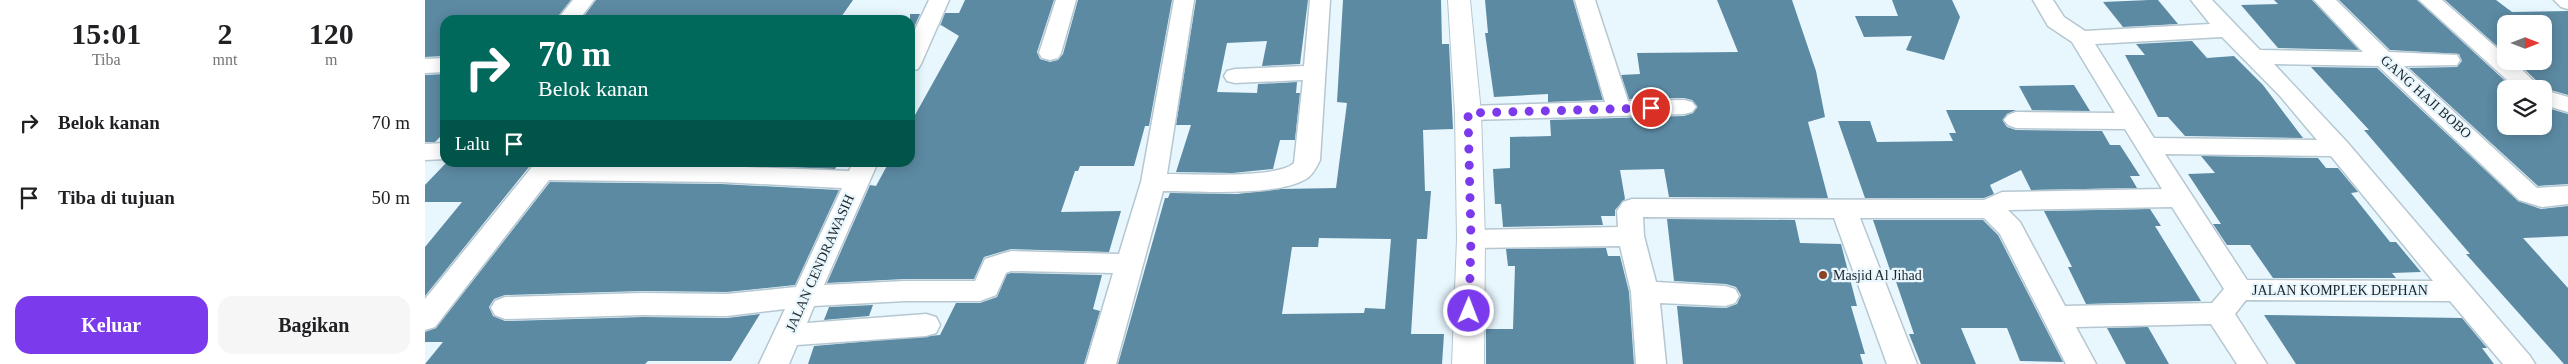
<!DOCTYPE html>
<html lang="id">
<style>
:root{--surface:#fff;--page:#f6f6f6;--text:#202124;--muted:#757577;--accent:#7c3aed}
body{margin:0;font-family:"Times New Roman",serif;background:var(--page);color:var(--text);height:100vh;display:flex;flex-direction:column;font-size:19px;white-space:nowrap}
*{box-sizing:border-box;margin:0}
p{font-size:16px;color:var(--muted)}
.icon{flex:none;width:28px;height:28px;fill:none;stroke:currentColor;stroke-width:2;stroke-linecap:round;stroke-linejoin:round}
.map{position:relative;flex:1;overflow:hidden}
.details{display:flex;flex-direction:column;background:var(--surface);width:425px}
.details>*{flex:none}
.hud{position:absolute;left:15px;top:15px;width:475px;height:152px;border-radius:15px;box-shadow:0 2px 12px #0003;background:#00695c;color:#fff;overflow:hidden}
.needle{width:32px;rotate:90deg}
.controls{position:absolute;left:2072px;top:15px;display:grid;gap:10px}
.controls a{display:grid;place-items:center;width:55px;height:55px;border-radius:10px;background:var(--surface);box-shadow:0 2px 12px #0003;font-size:25px}
.pin{position:absolute;display:grid;place-items:center;width:42px;height:42px;color:#fff;margin:-21px;border:2px solid #fff;border-radius:50%;box-shadow:0 1px 5px #0007}
.me{position:absolute;width:55px;margin:-28px;rotate:1deg;stroke-linejoin:round;filter:drop-shadow(0 0 4px #0008)}
.turn{display:flex;align-items:center;gap:18px;height:105px;padding:0 15px;font-size:22px}
.turn .icon{width:65px;height:65px;stroke-width:2.5}
.turn b{display:block;font-size:35px;line-height:42px}
.then{display:flex;align-items:center;height:48px;padding:0 15px;background:#0003;gap:10px;font-size:19px}
.eta{display:flex;justify-content:space-evenly;align-items:center;height:85px;text-align:center}
.eta b{font-size:30px;font-weight:700;line-height:35px}
.cta{display:flex;gap:10px;margin-top:auto;padding:10px 15px}
.cta a{flex:1;height:58px;border-radius:15px;background:var(--accent);color:#fff;font-size:20px;font-weight:700;line-height:58px;text-align:center}
.cta a+a{background:var(--page);color:var(--text)}
ul{padding:0;list-style:none}
li{display:flex;align-items:center;gap:15px;height:75px;padding:0 15px}
li div{flex:1}
li b{display:block;font-size:19px}
li em{font-style:normal}
main{display:flex;flex:1;min-height:0}
.map>svg:first-child{display:block}
.building{fill:#5c8aa3;fill-rule:evenodd}
.lines{fill:none;stroke-linecap:round;stroke-linejoin:round}
.minor-casing{stroke:#b5c7d0;stroke-width:3}
.tertiary-casing{stroke:#b5c7d0;stroke-width:2}
.minor{fill:#fff;fill-rule:evenodd}
.tertiary{fill:#fff;fill-rule:evenodd}
.route{stroke:#7c3aed;stroke-width:9;stroke-dasharray:0 16.2}
.poi-dot{fill:#8c4522;stroke:#e8f6fe;stroke-width:2}
.labels{text-anchor:middle;dominant-baseline:central;stroke-width:4.5;stroke-linejoin:round;paint-order:stroke}
.street-label{font-size:14px;fill:#1c2326;stroke:#e8f6fe}
.poi-label{font-size:14px;fill:#1c2326;stroke:#e8f6fe;text-anchor:start}
</style>
<main>
<section class="details">
<div class="eta">
<div><b>15:01</b><p>Tiba</p></div>
<div><b>2</b><p>mnt</p></div>
<div><b>120</b><p>m</p></div>
</div>
<ul>
<li><svg class="icon" aria-label="right" viewBox="0 0 24 24"><path d="M7 20v-9h11M14 6l5 5-5 5"/></svg><div><b>Belok kanan</b></div><em>70 m</em></li>
<li><svg class="icon" aria-label="arrive" viewBox="0 0 24 24"><path d="M6 21V4h12l-3 4 3 4H6"/></svg><div><b>Tiba di tujuan</b></div><em>50 m</em></li>
</ul>
<div class="cta"><a>Keluar</a><a>Bagikan</a></div>
</section>
<div class="map">
<svg width="2143" height="364" viewBox="0 0 2143 364">
<rect width="100%" height="100%" fill="#e8f6fe"/>
<g class="building">
<polygon points="0,0 146,0 130,20 20,20 20,56 0,57"/>
<polygon points="171,0 428,0 414,20 156,20"/>
<polygon points="540,0 629,0 612,52 615,59 625,62 633,60 638,54 653,0 747,0 724,126 720,126 709,166 655,166 653,171 650,171 636,212 696,211 684,252 586,249 559,257 549,279 480,279 402,283 445,185 451,186 464,162 485,162 485,124 534,36 516,25 515,26 520,13 534,13"/>
<polygon points="771,0 883,0 875,64 837,66 842,41 802,43 792,92 832,93 833,84 872,82 871,93 875,93 870,140 855,140 848,169 808,173 751,172 766,125 751,125"/>
<path d="M918,0H1016L1017,44H1024L1028,129L998,130L1000,191H1006L1002,239H992L986,334H1019L1017,364H693L740,198H743L745,193L812,194L856,189L911,188L922,103L912,102ZM894,238L966,239L960,309L940,308L939,313L857,314L867,247H893Z"/>
<polygon points="1060,0 1148,0 1178,100 1123,102 1123,94 1069,97 1060,33 1063,33"/>
<polygon points="1292,0 1367,0 1391,71 1400,117 1383,122 1403,198 1244,197 1239,169 1195,170 1200,199 1190,210 1190,216 1176,216 1178,225 1078,227 1076,204 1070,204 1068,169 1085,168 1085,137 1126,136 1125,120 1259,116 1268,113 1272,106 1267,100 1259,98 1204,99 1196,75 1215,74 1212,53 1313,52"/>
<polygon points="1467,0 1527,0 1535,17 1519,60 1481,50 1487,36 1439,37 1430,16 1473,16"/>
<polygon points="1724,0 1733,0 1753,24 1698,27 1678,2"/>
<polygon points="1849,0 1887,0 1934,50 1853,48 1816,5 1853,4"/>
<polygon points="1914,0 1992,0 2089,89 2081,89 2081,126 2119,126 2119,107 2143,114 2143,184 2113,186 1984,68 2032,67 2037,61 2034,54 1965,50"/>
<polygon points="2020,0 2071,0 2087,12 2143,11 2143,95 2119,88 2091,61 2119,61 2119,24 2081,24 2081,54"/>
<polygon points="485,14 495,14 485,36"/>
<polygon points="1767,41 1782,58 1809,56 1838,85 1878,138 1760,136 1743,117 1733,117 1700,55 1720,55 1711,44"/>
<polygon points="1886,67 1952,68 2093,201 2116,209 2143,206 2143,236 2098,238 2143,288 2143,364 2139,364 2041,254 2045,254 1939,130 1944,130"/>
<polygon points="20,74 20,132 10,142 0,142 0,75"/>
<polygon points="1649,85 1665,111 1591,110 1582,114 1578,121 1582,127 1591,130 1677,131 1685,145 1695,145 1715,176 1705,176 1712,188 1606,190 1596,170 1565,185 1569,194 1559,198 1440,198 1413,121 1445,121 1452,142 1528,141 1524,133 1531,133 1521,110 1607,110 1594,86"/>
<polygon points="1776,156 1893,158 1901,168 1913,168 1933,192 1926,193 1965,242 1971,242 1996,272 1967,273 1971,278 1848,278 1825,245 1802,245 1788,224 1796,224 1763,174 1790,173"/>
<polygon points="66,162 108,162 0,296 0,247 37,202 0,202 0,185 20,164 64,165"/>
<polygon points="221,162 414,162 410,169"/>
<polygon points="125,182 296,184 414,190 370,285 302,292 218,291 80,295 69,299 64,307 68,316 80,321 218,317 302,318 335,314 306,361 223,361 220,364 0,364 18,342 0,342 0,332 11,328"/>
<polygon points="1725,209 1736,226 1730,226 1776,301 1661,304 1643,267 1647,267 1619,211"/>
<polygon points="1242,219 1370,220 1375,243 1416,244 1432,306 1426,306 1440,354 1435,354 1438,364 1258,364 1252,306 1301,308 1312,304 1316,295 1311,287 1301,284 1249,281"/>
<polygon points="1448,220 1558,220 1573,235 1638,362 1595,361 1582,328 1536,328 1551,364 1496,364 1484,334 1489,334 1467,270 1465,270"/>
<polygon points="1181,248 1183,256 1195,256 1204,292 1209,364 1061,364 1061,329 1088,329 1090,266 1083,266 1081,249"/>
<polygon points="586,273 677,275 668,309 675,311 659,364 383,364 389,346 515,335 531,303 555,303 572,297 582,274"/>
<polygon points="448,305 444,316 399,320 404,307"/>
<polygon points="1839,315 2037,318 2062,348 2057,348 2069,364 1871,364"/>
<polygon points="1723,327 1744,364 1701,364 1682,328"/>
</g>
<g class="lines">
<defs>
<g id="minor">
<polygon points="148,0 169,0 154,20 132,20"/>
<polygon points="504,0 524,0 496,64 493,69 485,71 485,40"/>
<polygon points="631,0 651,0 636,53 633,58 625,60 617,58 614,53"/>
<path d="M749,0H769L742,174C767,174 852,179 869,163L878,80L810,83L802,81L799,76L802,71L810,69L879,66L885,0H905L895,160C892,166 888,175 881,179C851,197 774,191 738,191L691,364H661L688,273L586,271L581,273L571,295L555,301H480L389,306L382,323L501,314L511,317L515,325L511,333L501,336L372,345L364,364H334L360,309L302,316L218,315L80,319L70,315L66,308L70,301L80,297L218,293L302,294L371,287L417,188L296,182L124,180L10,327L0,330V299L111,162L296,166L424,171L428,162H453L399,285L480,281H550L560,259L586,251L694,254L716,182Z"/>
<polygon points="1150,0 1170,0 1203,101 1259,100 1267,102 1271,107 1267,112 1259,114 1043,120 1035,118 1031,113 1035,108 1043,106 1180,102"/>
<path d="M1608,0H1628L1639,17L1660,31L1785,24L1766,0H1787L1835,50L1938,52L1889,0H1911L1964,52L2032,55L2035,60L2032,65L1979,66L2112,188L2143,186V204L2117,207L2094,200L1953,66L1849,64L1922,142L2105,356L2110,364H2078L2025,301L1821,300L1810,314L1842,364H1812L1786,324L1651,327L1671,364H1641L1575,234L1559,218H1435L1492,364H1462L1409,218L1218,217L1219,236L1231,282L1300,286L1310,289L1314,296L1310,303L1300,306L1235,303L1241,364H1211L1206,292L1195,246L1046,248L1037,246L1033,239L1037,232L1046,230L1193,227L1192,211L1198,202L1207,199L1559,200L1577,192L1737,189L1700,129L1591,128L1583,125L1579,120L1583,115L1591,112L1690,113L1647,42L1623,26ZM1797,37L1855,96L1892,140L1729,138L1670,44ZM1740,154L1906,156L2008,281L1822,280ZM1747,207L1799,289L1787,303L1640,306L1595,222L1583,210Z"/>
<polygon points="1994,0 2017,0 2081,56 2081,61 2088,61 2117,89 2092,89"/>
<polygon points="2129,0 2143,0 2143,9 2136,7"/>
<polygon points="20,58 20,72 0,73 0,59"/>
<polygon points="2119,90 2143,97 2143,112 2119,105"/>
<polygon points="20,143 20,159 0,160 0,144"/>
</g>
<polygon id="tertiary" points="1023,0 1045,0 1056,113 1060,239 1059,364 1027,364 1032,239 1030,113"/>
</defs>
<use href="#minor" class="minor-casing"/>
<use href="#tertiary" class="tertiary-casing"/>
<use href="#minor" class="minor"/>
<use href="#tertiary" class="tertiary"/>
</g>
<g class="lines">
<polyline class="route" points="1044,311 1046,239 1043,113 1226,108"/>
</g>
<circle class="poi-dot" cx="1398" cy="275" r="5"/>
<g class="labels">
<g class="street-label">
<text transform="translate(2001 97) rotate(42)">GANG HAJI BOBO</text>
<text transform="translate(395 263) rotate(-66)">JALAN CENDRAWASIH</text>
<text x="1915" y="290">JALAN KOMPLEK DEPHAN</text>
</g>
<g class="poi-label">
<text x="1408" y="275">Masjid Al Jihad</text>
</g>
</g>
</svg>
<div class="controls">
<a><svg class="needle" viewBox="-14 -14 28 28"><path d="M0-13l5 13h-10z" fill="#e53935"/><path d="M0 13l5-13h-10z" fill="#757577"/></svg></a>
<a><svg class="icon" aria-label="layers" viewBox="0 0 24 24"><path d="M12 4l9 5-9 5-9-5zM3 14l9 5 9-5"/></svg></a>
</div>
<div class="pin" style="left:1226px;top:108px;background:#d93025"><svg class="icon" aria-label="arrive" viewBox="0 0 24 24"><path d="M6 21V4h12l-3 4 3 4H6"/></svg></div>
<svg class="me" style="left:1044px;top:311px" viewBox="-20 -20 40 40"><circle r="17" fill="#7c3aed" stroke="#fff" stroke-width="3"/><path d="M0-11L8 9 0 5-8 9z" fill="#fff"/></svg>
<div class="hud">
<div class="turn"><svg class="icon" aria-label="right" viewBox="0 0 24 24"><path d="M7 20v-9h11M14 6l5 5-5 5"/></svg><div><b>70 m</b>Belok kanan</div></div>
<div class="then">Lalu<svg class="icon" aria-label="arrive" viewBox="0 0 24 24"><path d="M6 21V4h12l-3 4 3 4H6"/></svg></div>
</div>
</div>
</main>
